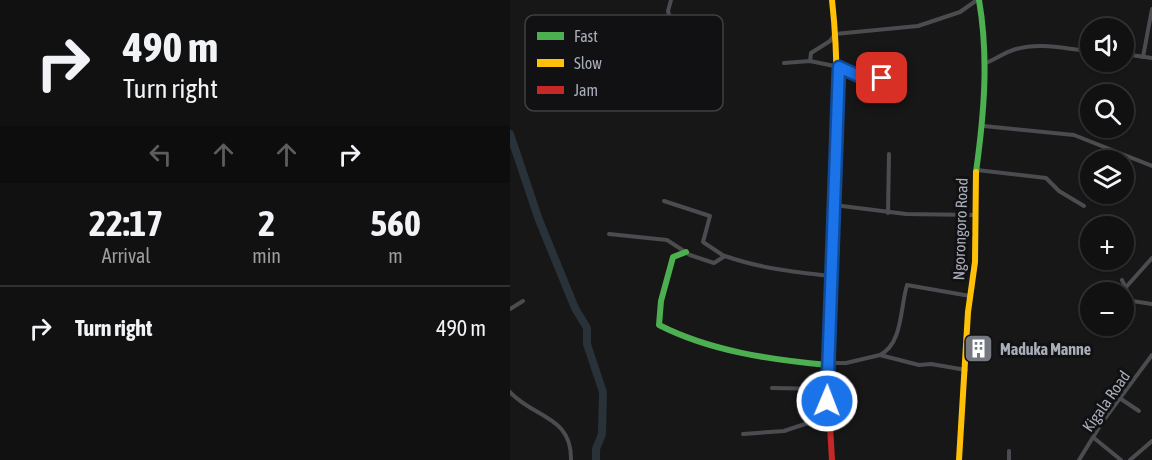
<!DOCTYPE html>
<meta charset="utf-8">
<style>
:root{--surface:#111;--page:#1a1a1a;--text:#f1f3f6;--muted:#9c9d9f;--line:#303131}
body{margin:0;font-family:"Asap Condensed",sans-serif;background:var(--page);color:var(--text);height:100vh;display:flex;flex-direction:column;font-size:22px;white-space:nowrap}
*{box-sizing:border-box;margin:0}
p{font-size:20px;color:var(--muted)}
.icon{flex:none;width:33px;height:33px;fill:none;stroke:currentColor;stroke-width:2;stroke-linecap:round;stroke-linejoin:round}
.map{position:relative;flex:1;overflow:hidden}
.panel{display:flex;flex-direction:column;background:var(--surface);width:510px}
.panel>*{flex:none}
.guide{background:#111;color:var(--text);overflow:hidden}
.controls{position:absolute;left:570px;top:18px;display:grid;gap:12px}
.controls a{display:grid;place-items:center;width:54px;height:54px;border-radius:50%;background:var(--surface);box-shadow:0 2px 4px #0004,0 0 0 2px var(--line);font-size:30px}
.pin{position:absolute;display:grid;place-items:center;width:51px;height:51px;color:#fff;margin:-26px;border-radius:12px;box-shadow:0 3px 9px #0006}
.me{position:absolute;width:66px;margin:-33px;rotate:1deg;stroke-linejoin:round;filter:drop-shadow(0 0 4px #0008)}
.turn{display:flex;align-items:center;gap:21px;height:126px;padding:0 24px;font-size:27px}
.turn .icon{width:78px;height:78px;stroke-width:2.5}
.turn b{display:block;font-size:42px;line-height:51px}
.lanes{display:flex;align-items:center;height:57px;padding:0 24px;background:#0003;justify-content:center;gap:30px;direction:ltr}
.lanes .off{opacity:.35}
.eta{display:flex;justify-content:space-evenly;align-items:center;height:102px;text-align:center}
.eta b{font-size:36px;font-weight:700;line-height:42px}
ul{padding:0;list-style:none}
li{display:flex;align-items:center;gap:18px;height:84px;padding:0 24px;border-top:2px solid var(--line)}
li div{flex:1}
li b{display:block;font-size:22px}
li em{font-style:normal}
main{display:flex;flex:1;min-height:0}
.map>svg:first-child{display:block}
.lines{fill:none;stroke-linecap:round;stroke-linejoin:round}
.river{stroke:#2a3239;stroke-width:8}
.street{stroke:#4b4c50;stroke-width:4}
.fast{stroke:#4caf50;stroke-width:6}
.slow{stroke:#ffc107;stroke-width:6}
.jam{stroke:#c62828;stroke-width:6}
.route-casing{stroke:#114b97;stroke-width:15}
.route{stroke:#1a73e8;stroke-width:10}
.labels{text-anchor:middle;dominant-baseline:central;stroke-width:6;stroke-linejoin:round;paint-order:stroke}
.street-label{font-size:16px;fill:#a8adb8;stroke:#111113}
.poi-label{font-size:16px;font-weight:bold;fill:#a8adb8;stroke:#111113;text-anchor:start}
.key{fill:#111113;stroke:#3e4045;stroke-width:1.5}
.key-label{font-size:16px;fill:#a8adb8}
</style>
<main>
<section class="panel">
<div class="guide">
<div class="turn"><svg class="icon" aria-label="right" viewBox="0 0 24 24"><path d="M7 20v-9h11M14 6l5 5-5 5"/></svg><div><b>490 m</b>Turn right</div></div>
<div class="lanes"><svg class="icon off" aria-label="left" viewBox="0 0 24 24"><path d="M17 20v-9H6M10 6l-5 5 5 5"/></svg><svg class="icon off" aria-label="ahead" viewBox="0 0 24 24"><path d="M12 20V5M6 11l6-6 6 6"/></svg><svg class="icon off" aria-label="ahead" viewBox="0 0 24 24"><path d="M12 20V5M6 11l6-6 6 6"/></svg><svg class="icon" aria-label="right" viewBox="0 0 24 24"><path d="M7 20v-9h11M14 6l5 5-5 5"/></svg></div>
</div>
<div class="eta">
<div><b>22:17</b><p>Arrival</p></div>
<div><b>2</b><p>min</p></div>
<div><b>560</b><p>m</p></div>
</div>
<ul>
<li><svg class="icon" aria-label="right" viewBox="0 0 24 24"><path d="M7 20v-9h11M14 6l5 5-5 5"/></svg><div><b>Turn right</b></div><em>490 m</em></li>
</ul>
</section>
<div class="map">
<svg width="642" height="460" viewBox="0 0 642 460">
<rect width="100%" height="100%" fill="#171717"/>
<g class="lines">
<polyline class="river" points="0,134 29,220 65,308 77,328 77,344 93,392 92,434 86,449 86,460"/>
<g class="street">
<polyline points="161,0 158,11 174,67"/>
<polyline points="614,54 642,58"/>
<polyline points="633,57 642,9"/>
<polyline points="300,61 301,53 320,41 325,34 408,26 450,12 467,0"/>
<polyline points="274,63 300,61 329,67 351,77 372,78"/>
<path d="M476,63C486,59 495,52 506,49C531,42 555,49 580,51"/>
<polyline points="474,126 564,135 642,166"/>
<polyline points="467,170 536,178 549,191 574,206"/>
<polyline points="154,201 200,216 193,242 214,256"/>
<polyline points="324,205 396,214 464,215"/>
<polyline points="378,213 379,154"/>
<path d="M99,234L157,240L180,255L204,263L215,256C249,268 284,272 320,276"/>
<polyline points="612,280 622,301 642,304"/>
<polyline points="617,286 642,258"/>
<polyline points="0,309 13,301"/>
<path d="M370,355C393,343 390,308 397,285L460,296"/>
<polyline points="318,363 336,363 370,355 409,365 421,364 456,370"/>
<polyline points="262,388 317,389"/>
<path d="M0,392C24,418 62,416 61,460"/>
<polyline points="611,399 629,411"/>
<polyline points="233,434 274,431 319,416"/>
<polyline points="584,438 611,460"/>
<polyline points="499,460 499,451"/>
<polyline points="569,460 593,421 642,355"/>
<polyline points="620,460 642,441"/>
</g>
<g class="fast">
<path d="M466,172C474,114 479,58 469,0"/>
<path d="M176,252L163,257L151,301L149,325C200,351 261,360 318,365"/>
</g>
<g class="slow">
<path d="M318,290C322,193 333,97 322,0"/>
<polyline points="449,460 458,312 465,262 466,172"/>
</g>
<polyline class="jam" points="318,290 317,373 322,460"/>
</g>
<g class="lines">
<defs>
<polyline id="route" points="317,401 329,67 351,77 372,78"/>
</defs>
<use href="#route" class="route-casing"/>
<use href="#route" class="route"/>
</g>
<defs>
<symbol id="building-square" viewBox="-11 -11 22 22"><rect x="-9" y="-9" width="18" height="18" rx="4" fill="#757880" stroke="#111113"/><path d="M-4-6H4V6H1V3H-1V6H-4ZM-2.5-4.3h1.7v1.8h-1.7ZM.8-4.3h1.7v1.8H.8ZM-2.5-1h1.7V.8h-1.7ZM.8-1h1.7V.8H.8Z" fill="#fff"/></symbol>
</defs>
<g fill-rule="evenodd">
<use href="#building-square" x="452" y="332" width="33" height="33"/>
</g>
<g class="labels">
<g class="street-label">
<text transform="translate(450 229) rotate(-88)">Ngorongoro Road</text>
<text transform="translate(596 401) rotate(-55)">Kigala Road</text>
</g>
<g class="poi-label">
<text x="490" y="349">Maduka Manne</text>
</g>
</g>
<rect x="15" y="15" width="198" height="96" rx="9" class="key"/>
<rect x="27" y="32" width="27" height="8" fill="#4caf50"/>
<rect x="27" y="59" width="27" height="8" fill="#ffc107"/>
<rect x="27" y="86" width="27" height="8" fill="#c62828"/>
<g class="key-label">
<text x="64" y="42">Fast</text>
<text x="64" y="69">Slow</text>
<text x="64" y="96">Jam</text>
</g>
</svg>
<div class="controls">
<a><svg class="icon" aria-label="sound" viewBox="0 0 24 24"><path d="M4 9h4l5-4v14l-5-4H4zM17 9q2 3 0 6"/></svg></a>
<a><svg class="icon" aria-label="search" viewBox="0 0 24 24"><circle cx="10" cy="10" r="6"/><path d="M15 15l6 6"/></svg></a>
<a><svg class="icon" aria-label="layers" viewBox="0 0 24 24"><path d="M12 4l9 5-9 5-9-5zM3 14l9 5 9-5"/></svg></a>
<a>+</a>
<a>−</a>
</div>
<div class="pin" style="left:372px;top:78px;background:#d93025"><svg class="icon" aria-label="arrive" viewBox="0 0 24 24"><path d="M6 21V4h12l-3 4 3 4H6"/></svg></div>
<svg class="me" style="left:317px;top:401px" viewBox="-20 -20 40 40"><circle r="17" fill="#1a73e8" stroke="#fff" stroke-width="3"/><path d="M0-11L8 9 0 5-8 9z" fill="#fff"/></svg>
</div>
</main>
